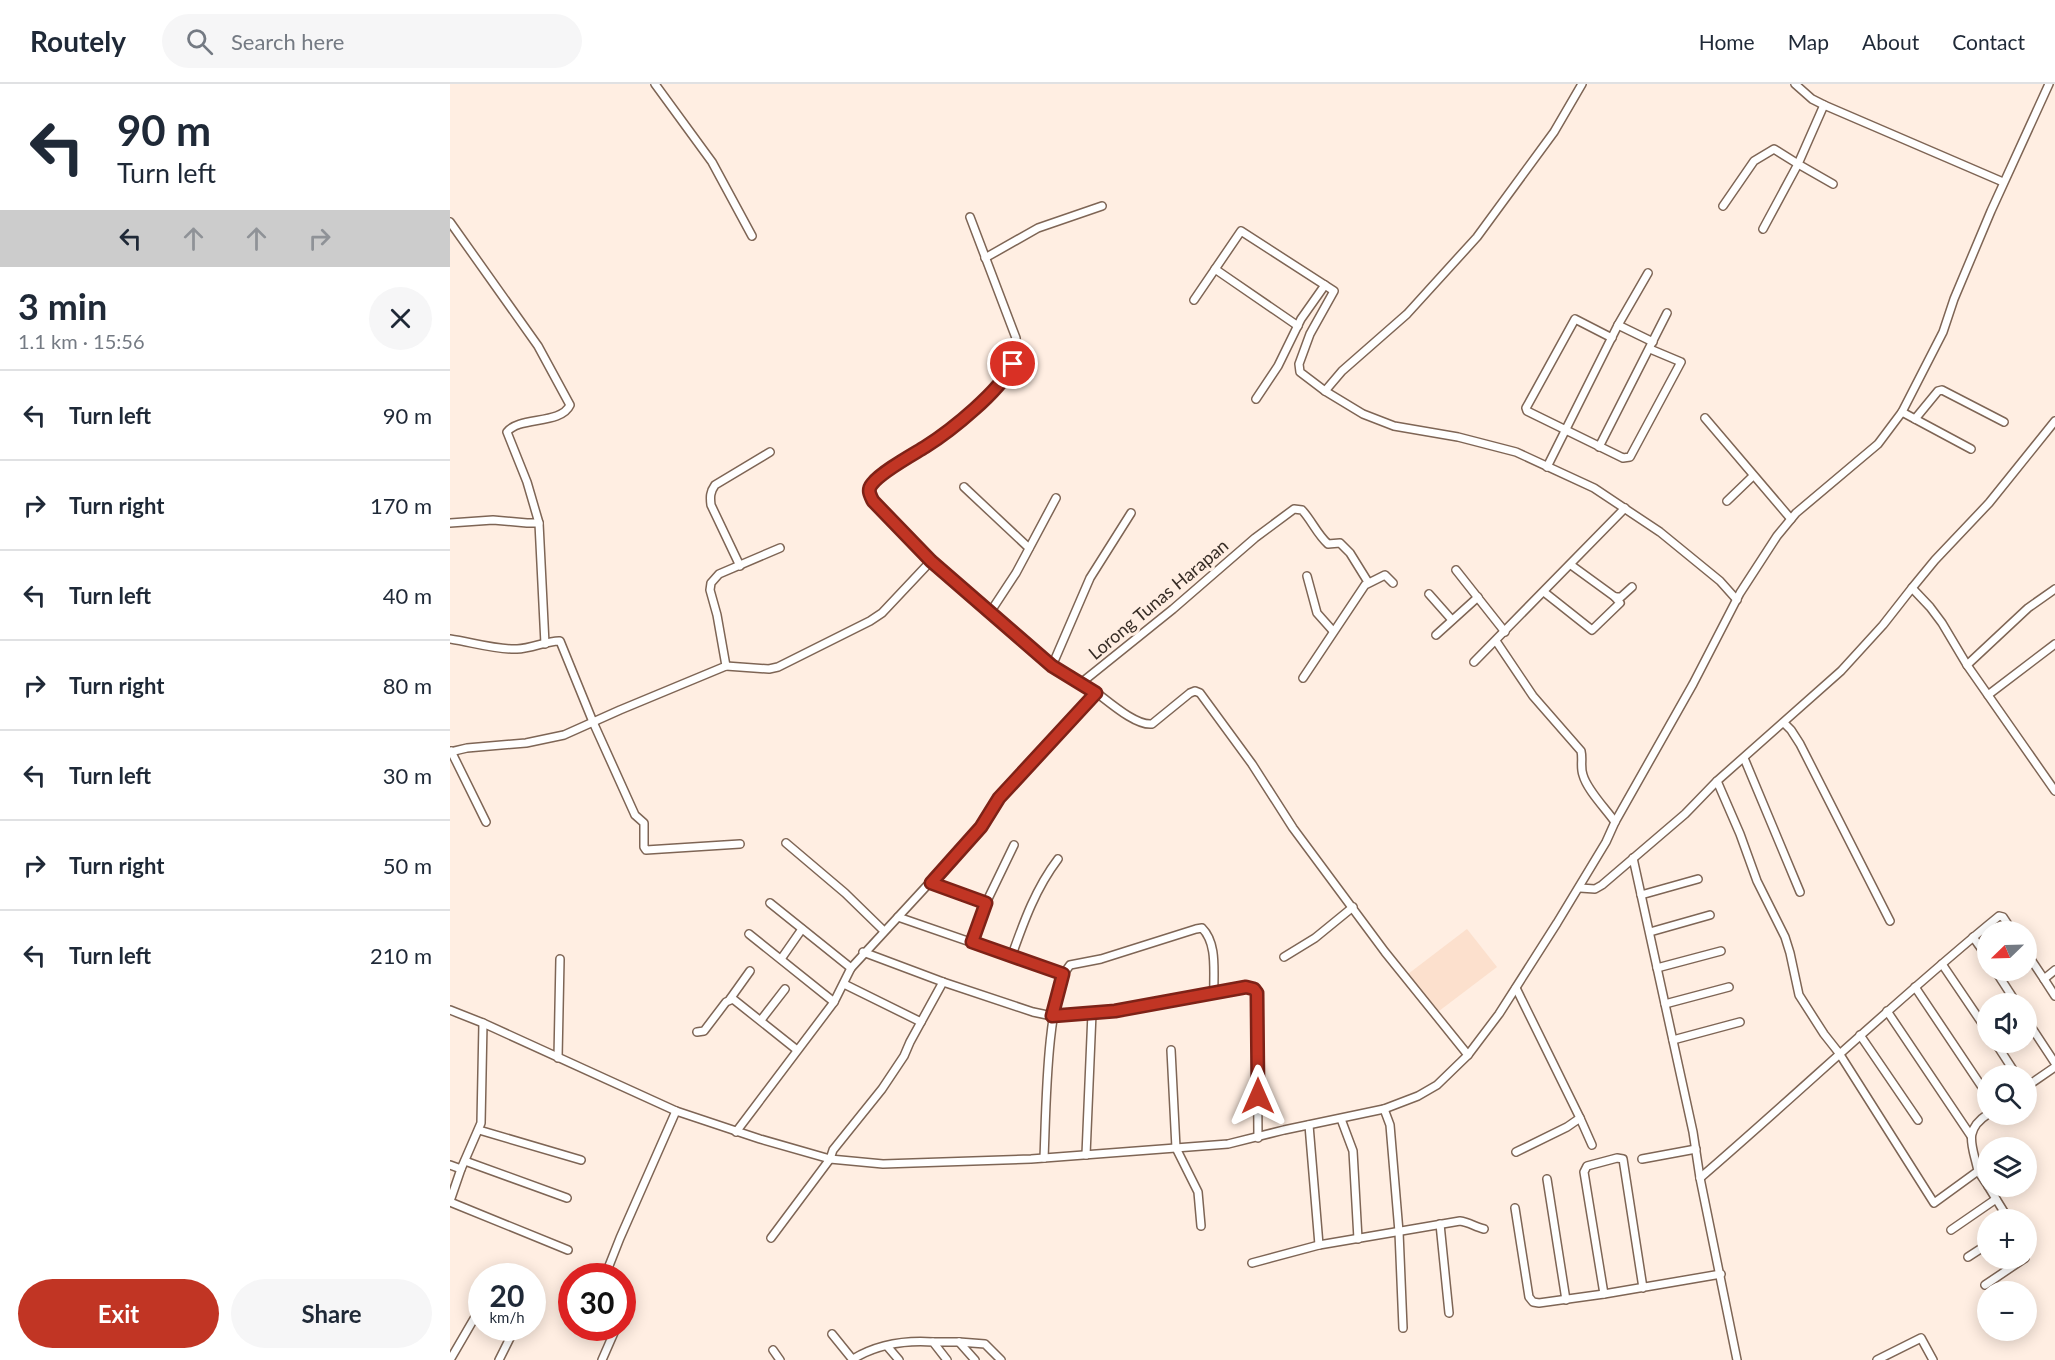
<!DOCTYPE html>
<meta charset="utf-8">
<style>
:root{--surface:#fff;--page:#f6f6f7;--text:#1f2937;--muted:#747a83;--line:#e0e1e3;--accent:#c13524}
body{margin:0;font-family:Lato,sans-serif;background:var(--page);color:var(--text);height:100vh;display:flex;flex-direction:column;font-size:22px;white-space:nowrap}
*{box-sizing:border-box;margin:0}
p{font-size:20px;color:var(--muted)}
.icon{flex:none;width:33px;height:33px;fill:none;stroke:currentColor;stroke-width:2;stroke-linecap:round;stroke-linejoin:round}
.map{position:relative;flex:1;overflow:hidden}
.sheet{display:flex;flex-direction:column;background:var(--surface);width:450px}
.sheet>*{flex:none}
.banner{background:#fff;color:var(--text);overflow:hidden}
.needle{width:39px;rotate:247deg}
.controls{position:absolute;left:1527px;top:837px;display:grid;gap:12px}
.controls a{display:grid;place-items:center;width:60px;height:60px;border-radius:50%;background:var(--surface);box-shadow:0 3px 15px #0003;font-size:30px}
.speed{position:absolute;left:18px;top:1179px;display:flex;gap:12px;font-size:30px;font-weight:700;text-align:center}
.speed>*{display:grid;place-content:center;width:78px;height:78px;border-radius:50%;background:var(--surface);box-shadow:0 3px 15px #0003;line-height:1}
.speed small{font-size:15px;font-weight:400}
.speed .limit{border:9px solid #d22;background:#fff;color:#111}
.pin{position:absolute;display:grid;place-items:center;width:51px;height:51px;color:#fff;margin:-26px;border:3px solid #fff;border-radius:50%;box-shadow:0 2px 6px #0007}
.me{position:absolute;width:66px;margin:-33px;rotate:0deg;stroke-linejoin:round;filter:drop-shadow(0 0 4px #0008)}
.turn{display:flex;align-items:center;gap:21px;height:126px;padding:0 18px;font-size:27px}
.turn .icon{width:78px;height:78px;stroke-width:2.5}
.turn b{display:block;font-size:42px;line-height:51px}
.lanes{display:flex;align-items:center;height:57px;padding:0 18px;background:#0003;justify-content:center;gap:30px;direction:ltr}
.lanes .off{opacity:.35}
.round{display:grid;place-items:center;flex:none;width:63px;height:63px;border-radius:32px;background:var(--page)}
.summary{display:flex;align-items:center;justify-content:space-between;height:102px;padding:0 18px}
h1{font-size:36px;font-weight:700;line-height:45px}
.primary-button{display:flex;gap:12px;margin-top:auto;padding:12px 18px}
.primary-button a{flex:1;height:69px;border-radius:36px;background:var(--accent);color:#fff;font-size:24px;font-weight:700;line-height:69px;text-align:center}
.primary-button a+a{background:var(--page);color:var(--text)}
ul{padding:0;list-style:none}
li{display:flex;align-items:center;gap:18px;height:90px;padding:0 18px;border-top:2px solid var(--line)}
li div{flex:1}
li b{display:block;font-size:22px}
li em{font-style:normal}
header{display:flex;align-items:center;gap:36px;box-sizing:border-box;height:84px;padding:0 30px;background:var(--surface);border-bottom:2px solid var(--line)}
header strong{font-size:28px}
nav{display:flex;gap:33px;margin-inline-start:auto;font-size:21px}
.search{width:420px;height:54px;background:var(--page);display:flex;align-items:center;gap:15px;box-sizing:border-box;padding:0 21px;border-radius:33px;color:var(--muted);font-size:22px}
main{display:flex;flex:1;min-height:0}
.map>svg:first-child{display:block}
.built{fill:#fce0cd}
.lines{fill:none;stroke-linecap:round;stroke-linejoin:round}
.minor-casing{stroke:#7e6555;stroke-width:10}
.minor{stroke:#fff;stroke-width:7}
.route-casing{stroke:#7d2217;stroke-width:15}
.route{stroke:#c13524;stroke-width:10}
.labels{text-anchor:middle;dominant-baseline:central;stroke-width:6;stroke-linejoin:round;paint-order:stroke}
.street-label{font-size:18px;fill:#372d26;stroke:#ffeee2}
</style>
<header>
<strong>Routely</strong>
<div class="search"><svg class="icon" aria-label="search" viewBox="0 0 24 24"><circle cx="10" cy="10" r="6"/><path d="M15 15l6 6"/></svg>Search here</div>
<nav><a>Home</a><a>Map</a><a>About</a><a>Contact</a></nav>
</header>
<main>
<section class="sheet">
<div class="banner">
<div class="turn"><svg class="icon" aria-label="left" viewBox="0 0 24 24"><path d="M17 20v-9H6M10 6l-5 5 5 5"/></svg><div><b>90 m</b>Turn left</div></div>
<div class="lanes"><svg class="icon" aria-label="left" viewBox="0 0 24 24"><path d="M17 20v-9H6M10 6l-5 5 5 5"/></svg><svg class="icon off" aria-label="ahead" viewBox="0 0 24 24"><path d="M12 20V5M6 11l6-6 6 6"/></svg><svg class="icon off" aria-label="ahead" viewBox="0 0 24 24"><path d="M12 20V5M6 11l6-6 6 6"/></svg><svg class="icon off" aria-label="right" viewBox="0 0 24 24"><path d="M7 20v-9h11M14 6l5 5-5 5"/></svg></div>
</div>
<div class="summary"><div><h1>3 min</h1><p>1.1 km · 15:56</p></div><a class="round"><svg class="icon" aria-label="close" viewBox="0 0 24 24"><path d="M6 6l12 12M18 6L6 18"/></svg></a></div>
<ul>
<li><svg class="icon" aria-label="left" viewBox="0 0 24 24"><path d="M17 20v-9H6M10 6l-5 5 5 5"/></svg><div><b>Turn left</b></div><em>90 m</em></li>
<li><svg class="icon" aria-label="right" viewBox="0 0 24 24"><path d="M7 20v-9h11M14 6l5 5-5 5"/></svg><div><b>Turn right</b></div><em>170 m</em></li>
<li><svg class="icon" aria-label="left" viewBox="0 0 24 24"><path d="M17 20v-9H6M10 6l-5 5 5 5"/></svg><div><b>Turn left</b></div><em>40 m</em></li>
<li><svg class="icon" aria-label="right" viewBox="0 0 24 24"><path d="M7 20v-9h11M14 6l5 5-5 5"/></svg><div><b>Turn right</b></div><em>80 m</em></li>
<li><svg class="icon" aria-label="left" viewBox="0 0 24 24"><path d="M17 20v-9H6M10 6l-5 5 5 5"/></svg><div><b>Turn left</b></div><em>30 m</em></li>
<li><svg class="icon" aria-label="right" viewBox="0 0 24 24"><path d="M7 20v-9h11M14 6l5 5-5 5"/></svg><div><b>Turn right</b></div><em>50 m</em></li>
<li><svg class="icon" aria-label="left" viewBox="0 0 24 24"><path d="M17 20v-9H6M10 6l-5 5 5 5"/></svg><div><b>Turn left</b></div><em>210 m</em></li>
</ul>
<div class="primary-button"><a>Exit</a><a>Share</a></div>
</section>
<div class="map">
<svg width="1605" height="1276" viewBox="0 0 1605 1276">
<rect width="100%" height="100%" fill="#ffeee2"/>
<polygon class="built" points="1017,845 1047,883 989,927 958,890"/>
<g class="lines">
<defs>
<g id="minor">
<polyline points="205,0 262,78 302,152"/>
<polyline points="1345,0 1362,15 1374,21 1553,98"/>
<polyline points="1374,21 1348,80 1383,100"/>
<polyline points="1273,122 1304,77 1324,65 1348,80 1313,145"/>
<path d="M520,133L566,254C567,267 566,279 559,290C555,296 548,301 543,306C523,327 500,348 475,363C462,371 431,389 422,400C417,406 420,411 423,417L481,477L602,582C612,591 624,595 636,601C652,611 683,642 702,640L740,609L745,607L750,609L802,680L843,744L935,868L1018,971"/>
<path d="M0,138L88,262L120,321C111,341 69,332 57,348L77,398L89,439L95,560"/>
<polyline points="535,174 588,144 652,122"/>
<polyline points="765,185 848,242"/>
<polyline points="744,216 791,147 884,207 860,250 849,280 850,288 875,307 913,330 944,342 1008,353 1066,368 1144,404 1210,448 1270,497 1287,516"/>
<polyline points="1168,241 1203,258"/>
<polyline points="1162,254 1125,235 1076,324 1077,327 1173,374 1180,373 1231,278 1200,265"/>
<polyline points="875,307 892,287 957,230 1027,153 1104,48 1132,0"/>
<polyline points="806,315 828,282 851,235 875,201"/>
<polyline points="1452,328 1521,365"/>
<polyline points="1255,334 1341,435"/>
<polyline points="1465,335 1488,307 1492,306 1554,338"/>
<polyline points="1149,363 1217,229"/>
<polyline points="1097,383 1168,241 1198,189"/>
<polyline points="514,403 579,464"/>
<polyline points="1277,417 1303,392"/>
<polyline points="0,439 43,436 77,439 89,439"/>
<polyline points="1121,481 1165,513 1171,513 1182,503"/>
<path d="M290,482L261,421C260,413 260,408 265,401L320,368"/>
<polyline points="1006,486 1055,548"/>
<polyline points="857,492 867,529 883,547"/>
<polyline points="1462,504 1485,476 1539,419 1605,337"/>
<polyline points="1094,508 1142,546 1170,519 1165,513"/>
<polyline points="979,510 1002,536"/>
<polyline points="541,527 566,489 606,414"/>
<polyline points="986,551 1028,513"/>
<path d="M0,555C21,558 46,566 67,565C81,565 99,556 110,557L143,638L185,731L194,739V763L196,766L290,760"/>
<path d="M1046,557L1083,612L1131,667C1133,675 1130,683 1133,691C1137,706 1156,725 1165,738"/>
<polyline points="1024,578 1175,424"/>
<polyline points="1517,581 1578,524 1605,505"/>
<polyline points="276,582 319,585 328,583 420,537 432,529 481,477"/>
<polyline points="602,582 640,494 681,429"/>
<polyline points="853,594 915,501 935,491 943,499"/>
<path d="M631,599L723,525L805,454L844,425L852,426C862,437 867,450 878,460L890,459L900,469L918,498"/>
<polyline points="1538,611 1605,560"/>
<polyline points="1334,639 1341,646 1350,660 1440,837"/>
<polyline points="1,667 36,738"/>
<polyline points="0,668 17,664 76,659 114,651 170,626 276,582 267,531 260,506 261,499 269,490 330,464"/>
<polyline points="1294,674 1350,808"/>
<path d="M1267,697L1290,750L1307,797L1335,853L1340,869L1349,911L1374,950L1389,969L1484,1119L1528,1087C1523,1062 1512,1047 1538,1030"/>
<polyline points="336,759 395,809 434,847"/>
<polyline points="1183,774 1243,1048 1250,1094 1287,1276"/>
<polyline points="481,799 536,819"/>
<polyline points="1130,804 1145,805 1152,801 1235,730 1267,697 1391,587 1433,541 1462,504 1480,523 1492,539 1517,581 1605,707"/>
<polyline points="1191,811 1248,795"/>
<polyline points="320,819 401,884"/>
<polyline points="448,833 531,743 549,714 646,609"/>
<polyline points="1200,848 1260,831"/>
<polyline points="299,850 384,918"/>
<polyline points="1523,853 1538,874"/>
<polyline points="522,858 536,819 564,761"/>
<polyline points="413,868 493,898 583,928 602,932 665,927 796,903 804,905 807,909 808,1054"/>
<polyline points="1576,868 1594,895 1605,886"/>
<path d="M562,871C574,837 586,804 608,775"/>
<polyline points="834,873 865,854 903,823"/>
<polyline points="331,875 352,845"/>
<polyline points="1492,880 1538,948"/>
<polyline points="1207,884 1271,867"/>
<polyline points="1545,886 1567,920"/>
<polyline points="1594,895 1605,912"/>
<polyline points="394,900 471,938"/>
<polyline points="1465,903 1538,1012"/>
<polyline points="1066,904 1130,1034 1117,1043 1066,1068"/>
<polyline points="280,915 300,887"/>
<polyline points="1215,920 1279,903"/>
<polyline points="0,926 33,939 226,1027 310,1055 380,1075 433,1080 581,1075 778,1060 834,1046 934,1025 968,1012 987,1001 1018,971 1049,930 1107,839 1156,758 1165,738 1243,600 1290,509 1327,452 1346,429 1428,360 1452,328 1493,248 1504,215 1541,127 1599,0"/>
<polyline points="1437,927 1521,1052"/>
<polyline points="1576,935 1605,979"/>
<polyline points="311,936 335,905"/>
<polyline points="247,948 254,947 276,918 283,915 347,966"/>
<polyline points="1410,951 1468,1036"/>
<polyline points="1223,956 1290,938"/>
<polyline points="1545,958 1567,992"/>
<polyline points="721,966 726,1064 748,1108 751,1142"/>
<polyline points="108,974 110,875"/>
<polyline points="1576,1003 1605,983"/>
<polyline points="934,1025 940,1041 949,1148 953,1244"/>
<polyline points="1130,1034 1142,1061"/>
<polyline points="891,1035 903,1067 908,1155"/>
<polyline points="859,1041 869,1161"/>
<polyline points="29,1046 131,1076"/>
<polyline points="286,1048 384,918 401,884 448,833 613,890"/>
<polyline points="636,1071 642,929"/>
<path d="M594,1074C596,1032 596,910 620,881L651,875L746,845L752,844C768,860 763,889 764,910"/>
<polyline points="1192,1075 1246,1065"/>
<polyline points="15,1077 117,1114"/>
<polyline points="0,1081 11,1085"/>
<polyline points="1528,1087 1538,1102"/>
<path d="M1250,1094C1351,1007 1446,916 1549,832L1553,833L1563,848"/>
<polyline points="1097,1095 1116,1216"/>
<polyline points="1538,1102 1559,1136"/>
<polyline points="0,1117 11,1085 31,1039 33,939"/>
<polyline points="0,1118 118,1166"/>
<polyline points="1065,1124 1079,1213 1083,1218 1089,1219 1154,1210"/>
<polyline points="990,1140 999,1229"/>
<polyline points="1501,1146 1546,1115"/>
<polyline points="321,1154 380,1075 383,1066 432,1005 454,972 460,958 493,898"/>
<polyline points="1518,1173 1538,1160"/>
<path d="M802,1179L869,1161L1010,1137C1019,1138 1025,1143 1034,1145"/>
<polyline points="155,1192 170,1154 226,1027"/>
<polyline points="1535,1201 1575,1174"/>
<polyline points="1193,1204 1173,1075 1167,1074 1137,1082 1134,1088 1154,1210 1271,1190"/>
<polyline points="382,1250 403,1276"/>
<polyline points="483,1258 509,1258 535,1260 551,1276"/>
<polyline points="509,1258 525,1276"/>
<polyline points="437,1262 449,1276"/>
<polyline points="323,1266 330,1276"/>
<path d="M403,1275C428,1260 454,1256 483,1258L497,1276"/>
<polyline points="0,1276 25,1233 32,1233"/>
<polyline points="49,1276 63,1248 62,1244"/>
<polyline points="152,1276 166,1244"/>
<polyline points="1427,1276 1471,1254 1483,1276"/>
</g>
</defs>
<use href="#minor" class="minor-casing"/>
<use href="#minor" class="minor"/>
</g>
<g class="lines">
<defs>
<path id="route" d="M563,280C550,307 502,346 475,363C462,371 431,388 422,400C417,406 420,411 423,417L481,477L602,582L646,609L549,714L531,743L481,799L536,819L522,858L613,890L602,932L665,927L796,903L804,905L807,909L808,1012"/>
</defs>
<use href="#route" class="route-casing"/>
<use href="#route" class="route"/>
</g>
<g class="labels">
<g class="street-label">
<text transform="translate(708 515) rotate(-40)">Lorong Tunas Harapan</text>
</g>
</g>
</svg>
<div class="controls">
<a><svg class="needle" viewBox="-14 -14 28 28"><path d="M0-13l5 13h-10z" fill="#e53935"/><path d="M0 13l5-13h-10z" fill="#747a83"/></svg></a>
<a><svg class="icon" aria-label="sound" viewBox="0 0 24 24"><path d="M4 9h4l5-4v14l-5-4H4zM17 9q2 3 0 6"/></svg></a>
<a><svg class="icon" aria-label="search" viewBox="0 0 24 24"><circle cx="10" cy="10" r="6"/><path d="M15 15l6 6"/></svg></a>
<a><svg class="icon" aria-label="layers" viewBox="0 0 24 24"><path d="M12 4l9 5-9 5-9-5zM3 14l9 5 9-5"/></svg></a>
<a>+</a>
<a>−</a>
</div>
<div class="speed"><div>20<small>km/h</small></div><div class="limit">30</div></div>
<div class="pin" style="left:563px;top:280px;background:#d93025"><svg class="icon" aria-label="arrive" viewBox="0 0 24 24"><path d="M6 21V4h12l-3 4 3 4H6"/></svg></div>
<svg class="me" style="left:808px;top:1012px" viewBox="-20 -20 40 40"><path d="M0-17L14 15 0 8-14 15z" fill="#c13524" stroke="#fff" stroke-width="4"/></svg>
</div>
</main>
